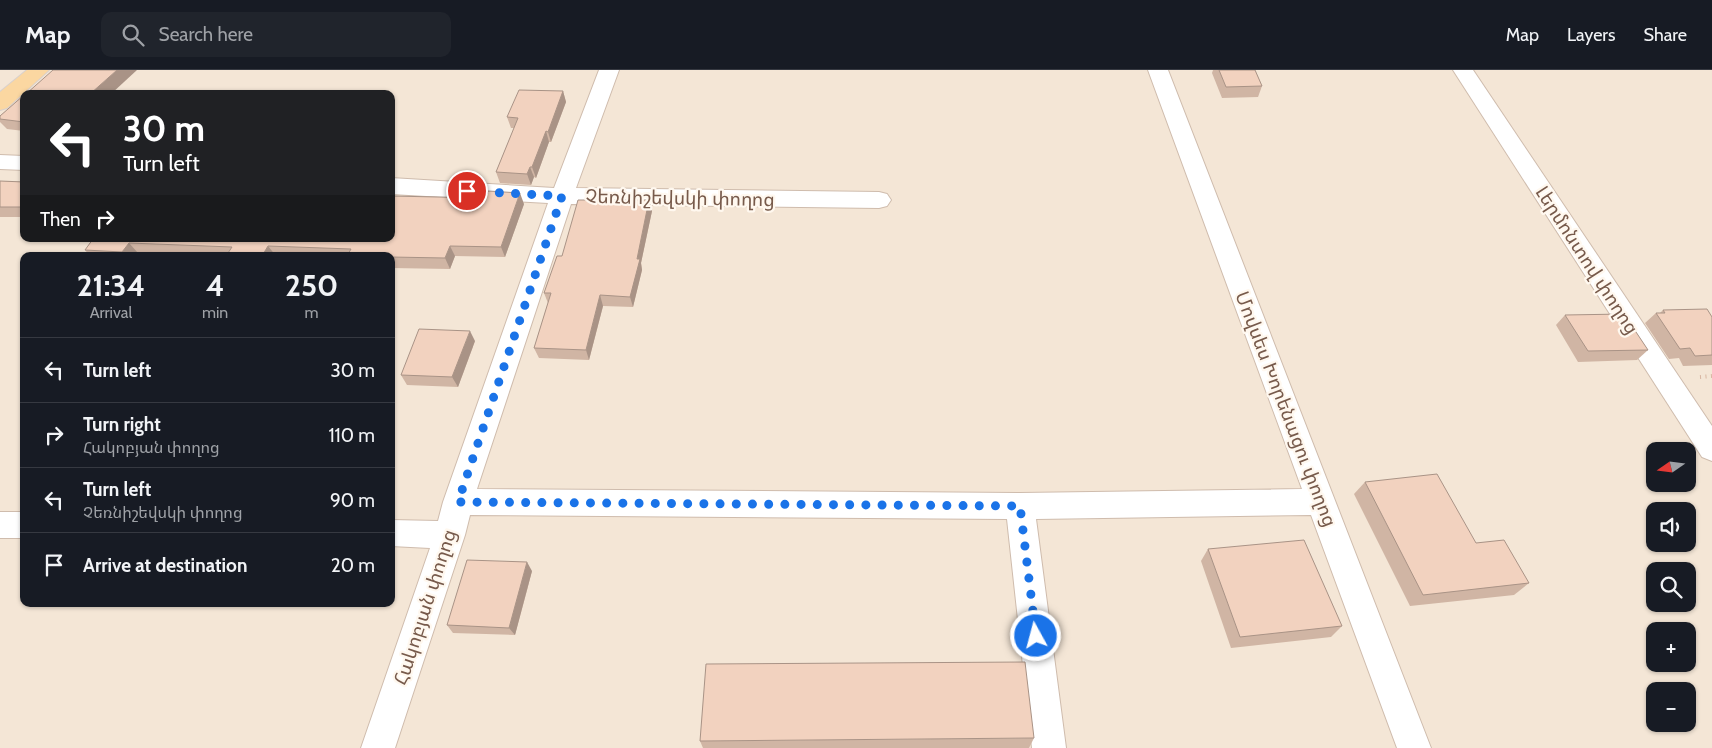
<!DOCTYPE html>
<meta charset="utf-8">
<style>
:root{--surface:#171b24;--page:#20242c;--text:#f1f3f6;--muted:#9ea1a6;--line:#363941}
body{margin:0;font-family:Cabin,"Noto Sans Armenian",sans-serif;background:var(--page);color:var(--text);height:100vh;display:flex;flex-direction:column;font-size:19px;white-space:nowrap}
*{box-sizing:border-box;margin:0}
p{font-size:16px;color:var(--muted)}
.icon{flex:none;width:28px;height:28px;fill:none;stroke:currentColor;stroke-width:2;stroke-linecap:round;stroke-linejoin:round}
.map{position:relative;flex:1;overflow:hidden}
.drawer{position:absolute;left:20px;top:182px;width:375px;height:355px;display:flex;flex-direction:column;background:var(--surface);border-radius:10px;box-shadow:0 1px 4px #0004}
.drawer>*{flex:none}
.hud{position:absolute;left:20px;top:20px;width:375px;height:152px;border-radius:10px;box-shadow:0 1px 4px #0004;background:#202124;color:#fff;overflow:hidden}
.needle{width:32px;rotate:256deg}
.buttons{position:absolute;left:1646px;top:372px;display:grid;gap:10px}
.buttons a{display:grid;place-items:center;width:50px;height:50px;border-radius:10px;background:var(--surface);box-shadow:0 1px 4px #0004;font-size:25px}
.pin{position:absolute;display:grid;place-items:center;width:42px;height:42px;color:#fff;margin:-21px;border:2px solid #fff;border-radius:50%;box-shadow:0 1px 5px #0007}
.me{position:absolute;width:55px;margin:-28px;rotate:353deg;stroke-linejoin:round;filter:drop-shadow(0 0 4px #0008)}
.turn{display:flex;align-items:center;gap:18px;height:105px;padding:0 20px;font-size:22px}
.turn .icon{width:65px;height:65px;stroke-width:2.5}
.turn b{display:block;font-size:35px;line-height:42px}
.then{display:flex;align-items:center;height:48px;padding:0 20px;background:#0003;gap:10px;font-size:19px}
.eta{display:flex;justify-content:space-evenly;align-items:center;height:85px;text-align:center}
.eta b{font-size:30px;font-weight:800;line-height:35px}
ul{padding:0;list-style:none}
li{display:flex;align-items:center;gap:15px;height:65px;padding:0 20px;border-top:1px solid var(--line)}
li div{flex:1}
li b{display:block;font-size:19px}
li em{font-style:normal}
header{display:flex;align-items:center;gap:30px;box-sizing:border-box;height:70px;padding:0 25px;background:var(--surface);border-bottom:1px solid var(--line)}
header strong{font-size:24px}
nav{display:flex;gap:28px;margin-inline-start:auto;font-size:18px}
.search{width:350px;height:45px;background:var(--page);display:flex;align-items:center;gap:12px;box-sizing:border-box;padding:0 18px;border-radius:10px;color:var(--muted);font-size:19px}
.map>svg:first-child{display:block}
.residential{fill:#f4e6d6;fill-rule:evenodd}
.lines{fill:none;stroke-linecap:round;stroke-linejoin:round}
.minor-casing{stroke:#cfbcad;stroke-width:2}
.major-casing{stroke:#d9d1cd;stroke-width:2}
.path{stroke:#d8b6a2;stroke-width:4;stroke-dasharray:1 4.5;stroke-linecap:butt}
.minor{fill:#fff;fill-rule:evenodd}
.major{fill:#fbd7a1;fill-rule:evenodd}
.wall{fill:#d0b5a4}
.shaded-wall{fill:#a99386}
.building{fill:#f2d2bf;stroke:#a99386}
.route{stroke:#1a73e8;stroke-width:9;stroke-dasharray:0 16.2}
.labels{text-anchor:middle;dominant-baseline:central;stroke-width:4.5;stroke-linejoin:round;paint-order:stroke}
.street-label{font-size:19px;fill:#775a4b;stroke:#fff8ef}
</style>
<header>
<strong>Map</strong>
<div class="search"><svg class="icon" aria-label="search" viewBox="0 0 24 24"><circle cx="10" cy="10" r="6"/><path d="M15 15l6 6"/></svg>Search here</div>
<nav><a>Map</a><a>Layers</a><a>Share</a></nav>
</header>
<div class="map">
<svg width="1712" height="678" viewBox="0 0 1712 678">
<rect width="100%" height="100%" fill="#fdf4e8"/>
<path class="residential" d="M0,0H1712V678H0ZM24,24H391V169H24ZM24,186H391V534H24ZM1655,381H1688V414H1655ZM1655,441H1688V474H1655ZM1655,501H1688V534H1655ZM1655,561H1688V594H1655ZM1655,621H1688V654H1655Z"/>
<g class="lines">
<defs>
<g id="minor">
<polygon points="599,0 619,0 576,118 879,122 887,124 891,130 887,136 879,138 571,134 477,419 1020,423 1302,419 1148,0 1168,0 1431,678 1397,678 1311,445 1036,449 1066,678 1032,678 1007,449 470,445 465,465 395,678 361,678 430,478 391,476 391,450 438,451 443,432 548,133 391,124 391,108 554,118"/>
<polygon points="1453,0 1473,0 1712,356 1712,391 1702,387"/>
<polygon points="0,85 24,86 24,100 0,99"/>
<rect x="0" y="442" width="24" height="26"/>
</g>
<polygon id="major" points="27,0 49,0 7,38 0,40 0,22"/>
</defs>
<use href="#minor" class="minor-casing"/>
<use href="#major" class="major-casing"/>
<polyline class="path" points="1700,307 1712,306"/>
<use href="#minor" class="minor"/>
<use href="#major" class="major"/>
</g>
<g class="wall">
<polygon points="1213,0 1255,0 1262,16 1258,27 1222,28 1212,3"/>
<polygon points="563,21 566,32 551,72 549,72 536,108 534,107 531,115 500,113 496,102 514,58 511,58 507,47"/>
<polygon points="24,25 24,61 7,59 0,52 0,46"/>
<polygon points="0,111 24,112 24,147 0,147"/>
<polygon points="649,130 652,141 641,193 642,200 633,237 603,236 589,290 539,288 534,278 548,233 544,223 562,186"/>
<polygon points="524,134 505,187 455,186 450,199 391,198 391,186 213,186 138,183 136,186 90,186 85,180 93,169"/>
<polygon points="1663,240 1712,247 1712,295 1683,296 1679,288 1669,289 1645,253 1656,243 1660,243"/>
<polygon points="1565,245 1648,280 1637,290 1578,292 1556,255"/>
<polygon points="475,271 458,317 407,315 401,305"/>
<polygon points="1365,412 1476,473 1529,513 1514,525 1410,536 1354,424"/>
<polygon points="1208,479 1342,556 1331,567 1231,578 1201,491"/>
<polygon points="532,501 515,565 453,563 447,555"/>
<polygon points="1034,668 1029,678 703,678 700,671"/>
</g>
<g class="shaded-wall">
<polygon points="117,0 137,0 111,24 90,24"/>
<polygon points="563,21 566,32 551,72 548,62"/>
<polygon points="546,61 549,72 536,108 532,97"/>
<polygon points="530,97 534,107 531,115 527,104"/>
<polygon points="520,123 524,134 505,187 501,177"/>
<polygon points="649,130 652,141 641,193 642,200 633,237 630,227 637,189"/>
<polygon points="129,173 138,183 136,186 126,186 122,182"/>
<polygon points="268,176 276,186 262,186"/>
<polygon points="450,176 455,186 450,199 445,188"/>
<polygon points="600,225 603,236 589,290 586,280"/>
<polygon points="470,261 475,271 458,317 452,307"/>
<polygon points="527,492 532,501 515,565 509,558"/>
</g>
<g class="building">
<polygon points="53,0 117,0 90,24 26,24"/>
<polygon points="1219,0 1255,0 1262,16 1226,17"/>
<polygon points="519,20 563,21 548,62 546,61 532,97 530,97 527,104 496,102 518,48 507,47"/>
<polygon points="24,25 24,52 0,49 0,46"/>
<polygon points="0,111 24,112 24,137 0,137"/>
<polygon points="488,121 520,123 501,177 450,176 445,188 391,187 391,186 347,186 351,179 268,176 262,186 226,186 232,177 129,173 122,182 85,180 93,169 391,169 391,126 485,128"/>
<polygon points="578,130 649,130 637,189 640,189 630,227 600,225 586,280 534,278 551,223 544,223 557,186 562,186"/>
<polygon points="1707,239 1712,247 1712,285 1695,286 1690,278 1680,279 1656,243 1665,243 1663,240"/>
<polygon points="1624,244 1648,280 1588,281 1565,245"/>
<polygon points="419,259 470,261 452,307 401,305"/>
<polygon points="1437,404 1476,473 1504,470 1529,513 1423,525 1365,412"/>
<polygon points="1304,470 1342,556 1240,567 1208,479"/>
<polygon points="467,490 527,492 509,558 447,555"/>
<polygon points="1025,592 1034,668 700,671 706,594"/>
</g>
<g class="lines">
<polyline class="route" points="467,121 562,126 458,432 1020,436 1036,566"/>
</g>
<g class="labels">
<g class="street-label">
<text transform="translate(680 128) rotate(1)">Չեռնիշեվսկի փողոց</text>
<text transform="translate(1587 190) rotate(57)">Լերմոնտով փողոց</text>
<text transform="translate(1286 339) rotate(69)">Մովսես Խորենացու փողոց</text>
<text transform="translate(425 537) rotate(-72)">Հակոբյան փողոց</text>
</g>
</g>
</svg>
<div class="buttons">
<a><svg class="needle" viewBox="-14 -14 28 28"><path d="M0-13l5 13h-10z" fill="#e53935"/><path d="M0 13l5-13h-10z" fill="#9ea1a6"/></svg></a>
<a><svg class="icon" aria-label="sound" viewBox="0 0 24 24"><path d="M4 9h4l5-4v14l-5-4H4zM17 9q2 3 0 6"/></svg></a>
<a><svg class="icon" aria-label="search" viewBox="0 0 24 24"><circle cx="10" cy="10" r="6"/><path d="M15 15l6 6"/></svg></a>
<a>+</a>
<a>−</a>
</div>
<div class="pin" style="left:467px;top:121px;background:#d93025"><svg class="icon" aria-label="arrive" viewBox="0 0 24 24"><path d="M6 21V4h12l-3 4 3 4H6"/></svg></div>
<svg class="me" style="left:1036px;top:566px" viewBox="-20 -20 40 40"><circle r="17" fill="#1a73e8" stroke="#fff" stroke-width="3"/><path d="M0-11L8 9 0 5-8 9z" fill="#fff"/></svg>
<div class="hud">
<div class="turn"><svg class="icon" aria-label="left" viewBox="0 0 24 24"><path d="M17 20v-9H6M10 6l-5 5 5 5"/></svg><div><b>30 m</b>Turn left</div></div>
<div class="then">Then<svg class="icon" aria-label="right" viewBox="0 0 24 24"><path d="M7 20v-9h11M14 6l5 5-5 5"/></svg></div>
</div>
<section class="drawer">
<div class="eta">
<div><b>21:34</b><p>Arrival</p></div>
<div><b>4</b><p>min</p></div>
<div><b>250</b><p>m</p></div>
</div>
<ul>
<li><svg class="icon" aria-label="left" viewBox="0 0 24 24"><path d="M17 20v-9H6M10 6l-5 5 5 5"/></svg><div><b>Turn left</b></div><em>30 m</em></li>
<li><svg class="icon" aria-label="right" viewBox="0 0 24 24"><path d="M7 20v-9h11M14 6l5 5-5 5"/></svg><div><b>Turn right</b><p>Հակոբյան փողոց</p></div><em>110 m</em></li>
<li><svg class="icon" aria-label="left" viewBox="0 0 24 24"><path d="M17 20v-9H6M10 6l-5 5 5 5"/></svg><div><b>Turn left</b><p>Չեռնիշեվսկի փողոց</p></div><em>90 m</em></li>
<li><svg class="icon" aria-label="arrive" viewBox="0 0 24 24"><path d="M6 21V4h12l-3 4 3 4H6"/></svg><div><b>Arrive at destination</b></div><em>20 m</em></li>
</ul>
</section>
</div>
